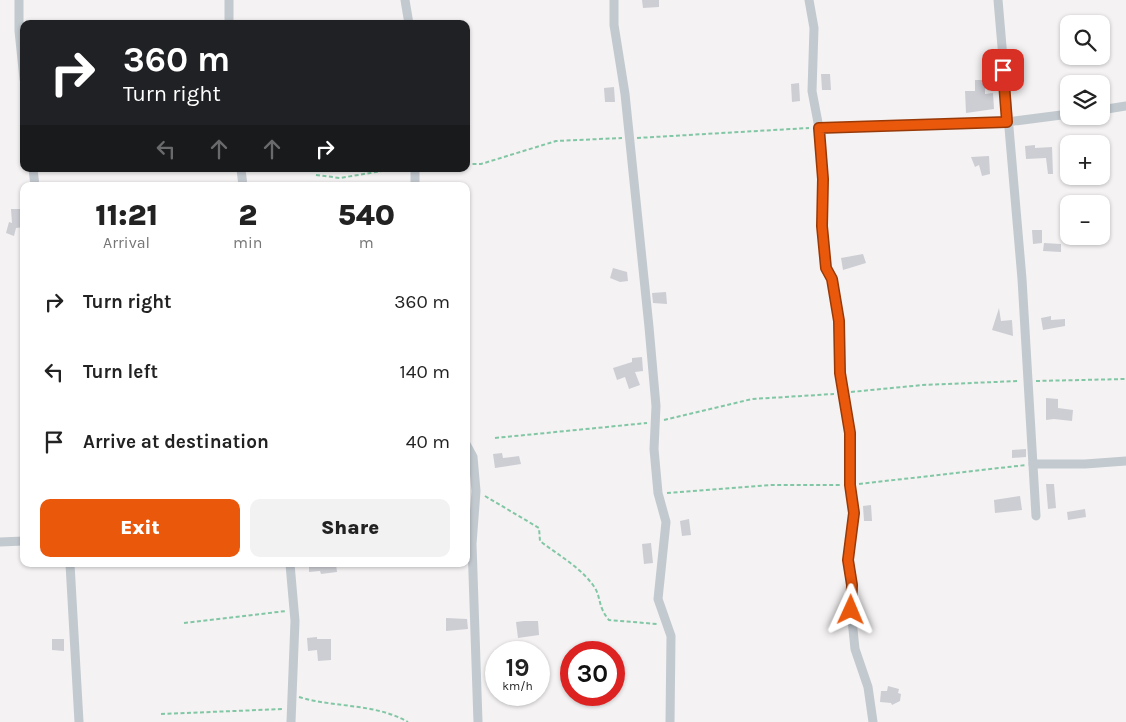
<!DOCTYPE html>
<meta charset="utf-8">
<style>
:root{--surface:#fff;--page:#f2f2f2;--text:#222;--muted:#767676;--accent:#ea580c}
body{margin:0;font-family:Karla,sans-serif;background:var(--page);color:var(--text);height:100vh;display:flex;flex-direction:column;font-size:19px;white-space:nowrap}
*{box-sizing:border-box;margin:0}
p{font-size:16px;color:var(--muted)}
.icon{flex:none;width:28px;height:28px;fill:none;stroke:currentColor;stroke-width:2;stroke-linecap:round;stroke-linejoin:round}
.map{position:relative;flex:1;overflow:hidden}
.sheet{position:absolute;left:20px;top:182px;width:450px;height:385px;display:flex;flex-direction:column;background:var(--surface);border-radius:10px;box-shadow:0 1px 4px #0004}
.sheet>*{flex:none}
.hud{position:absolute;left:20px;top:20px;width:450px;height:152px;border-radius:10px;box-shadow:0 1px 4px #0004;background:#202124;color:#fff;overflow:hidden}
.controls{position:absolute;left:1060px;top:15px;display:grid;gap:10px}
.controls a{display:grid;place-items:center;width:50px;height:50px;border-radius:10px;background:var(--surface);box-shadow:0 1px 4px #0004;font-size:25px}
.speed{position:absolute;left:485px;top:641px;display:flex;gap:10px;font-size:25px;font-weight:700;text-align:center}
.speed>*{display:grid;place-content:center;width:65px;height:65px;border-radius:50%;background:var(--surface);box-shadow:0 1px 4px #0004;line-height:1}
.speed small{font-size:12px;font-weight:400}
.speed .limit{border:8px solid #d22;background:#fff;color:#111}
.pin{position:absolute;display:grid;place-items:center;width:42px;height:42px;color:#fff;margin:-21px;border-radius:10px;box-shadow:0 2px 8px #0006}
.me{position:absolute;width:55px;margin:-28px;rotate:1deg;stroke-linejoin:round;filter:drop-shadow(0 0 4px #0008)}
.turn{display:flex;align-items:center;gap:18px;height:105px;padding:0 20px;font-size:22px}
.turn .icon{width:65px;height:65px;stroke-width:2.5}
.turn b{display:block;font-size:35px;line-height:42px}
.lanes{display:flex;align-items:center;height:48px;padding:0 20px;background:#0003;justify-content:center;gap:25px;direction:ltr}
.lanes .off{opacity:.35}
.eta{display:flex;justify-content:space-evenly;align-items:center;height:85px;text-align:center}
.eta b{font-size:30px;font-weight:800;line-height:35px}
.button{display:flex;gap:10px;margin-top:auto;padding:10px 20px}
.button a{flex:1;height:58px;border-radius:10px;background:var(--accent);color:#fff;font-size:20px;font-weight:800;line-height:58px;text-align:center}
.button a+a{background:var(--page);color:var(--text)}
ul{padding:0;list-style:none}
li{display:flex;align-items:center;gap:15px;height:70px;padding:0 20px}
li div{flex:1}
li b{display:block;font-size:19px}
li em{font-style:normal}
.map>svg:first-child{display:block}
.building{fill:#cdced4}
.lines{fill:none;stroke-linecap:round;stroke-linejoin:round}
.path{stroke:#82c7a5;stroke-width:2;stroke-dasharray:4 2.5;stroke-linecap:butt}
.minor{stroke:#c2c9cf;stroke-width:9}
.route-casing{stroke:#983908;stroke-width:12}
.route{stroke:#ea580c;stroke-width:9}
</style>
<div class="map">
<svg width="1126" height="722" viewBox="0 0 1126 722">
<rect width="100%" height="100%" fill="#f4f2f2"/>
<g class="building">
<polygon points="642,0 659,0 659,7 643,8"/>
<polygon points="821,74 830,74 831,90 822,90"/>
<polygon points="975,80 985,80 985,94 993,93 994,109 966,113 965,91 975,91"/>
<polygon points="799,83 800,101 792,102 791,84"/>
<polygon points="614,87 615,102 605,102 604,88"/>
<polygon points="1035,145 1035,148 1052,147 1053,174 1048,174 1046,158 1026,159 1025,146"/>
<polygon points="989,156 990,174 982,176 979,165 975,167 971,157"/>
<polygon points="11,209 20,209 20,213 24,212 24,227 16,228 14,236 6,233 9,222 12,223"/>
<polygon points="1032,230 1042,230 1042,243 1033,244"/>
<polygon points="1044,243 1061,244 1061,252 1043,251"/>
<polygon points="863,254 866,263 843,270 841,258"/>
<polygon points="613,268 627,272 628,281 620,282 610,278"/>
<polygon points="666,292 667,304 653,303 652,293"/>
<polygon points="999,308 1001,321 1012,320 1013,336 992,330"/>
<polygon points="1051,316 1051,320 1065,319 1065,326 1043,330 1041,318"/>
<polygon points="642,357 643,371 635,372 640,385 629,389 625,377 617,380 613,368 632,362 632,358"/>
<polygon points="1046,398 1058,399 1058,408 1073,410 1072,421 1054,419 1046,420"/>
<polygon points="1026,449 1026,457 1012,458 1012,450"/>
<polygon points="502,453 503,458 519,456 521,464 495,468 493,454"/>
<polygon points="1046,484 1054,484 1056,508 1048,509"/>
<polygon points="1020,496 1022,510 995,513 994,500"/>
<polygon points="871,505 872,521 864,521 863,506"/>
<polygon points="1085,509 1086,517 1068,520 1067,512"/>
<polygon points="689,519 691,535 682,536 680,521"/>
<polygon points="651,543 653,563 644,564 642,544"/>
<polygon points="309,564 336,564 337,572 321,574 320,571 309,572"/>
<polygon points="446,618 467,619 468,629 446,631"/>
<polygon points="524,621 538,621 539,635 518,638 516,622"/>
<polygon points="317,637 317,639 331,639 331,660 318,661 317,650 308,651 307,638"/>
<polygon points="52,639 64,639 64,651 52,650"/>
<polygon points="888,686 899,689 898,693 901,694 900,701 892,705 891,703 880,702 881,691 887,691"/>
</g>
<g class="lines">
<g class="path">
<polyline points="637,138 809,128"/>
<polyline points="466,164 481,164 556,141 622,138"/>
<polyline points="316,175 340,178 394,169"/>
<polyline points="1036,381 1126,379"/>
<polyline points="851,392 923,385 1019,381"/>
<polyline points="664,420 752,399 834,394"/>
<polyline points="495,438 647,423"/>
<polyline points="859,484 1026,465"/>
<polyline points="667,493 771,485 842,485"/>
<path d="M485,496L539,528L540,541C558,555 582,568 595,588C601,598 598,607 609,620L657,624"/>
<polyline points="184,623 286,611"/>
<path d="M299,697C335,708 375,703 408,722"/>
<polyline points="161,714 283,709"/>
</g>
<g class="minor">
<polyline points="19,0 19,31 24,79"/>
<polyline points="405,0 409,24"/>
<polyline points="614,0 614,25 625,94 649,327 656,406 654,449 658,493 666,522 658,599 671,636 670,722"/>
<polyline points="809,0 814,28 812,91 819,128 823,179 822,226 826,268 832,279 839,321 840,373 850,433 850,485 854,513 848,560 851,585 851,610 855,649 868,687 873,722"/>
<polyline points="998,0 1022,279 1036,516"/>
<polyline points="229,24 229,0"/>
<polyline points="1101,110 1126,106"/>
<polyline points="819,128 1007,122 1069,114"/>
<polyline points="33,169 35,186"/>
<polyline points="241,169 243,186"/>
<polyline points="415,169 415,186"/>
<polyline points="466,444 473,457 476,491 472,544 478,722"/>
<polyline points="1033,464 1085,464 1126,461"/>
<polyline points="0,542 24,541"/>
<polyline points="70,564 79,722"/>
<polyline points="290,564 295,621 291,722"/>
</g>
</g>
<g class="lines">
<defs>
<polyline id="route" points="851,610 852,585 848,560 854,513 850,485 850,433 840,373 839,321 832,279 826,268 822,226 823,179 819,128 1007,122 1003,70"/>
</defs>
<use href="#route" class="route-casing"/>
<use href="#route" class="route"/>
</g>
</svg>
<div class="controls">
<a><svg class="icon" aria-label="search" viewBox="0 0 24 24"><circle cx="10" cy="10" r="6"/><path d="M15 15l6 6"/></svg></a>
<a><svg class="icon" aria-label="layers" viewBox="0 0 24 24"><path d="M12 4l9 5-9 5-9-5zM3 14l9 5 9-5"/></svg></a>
<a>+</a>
<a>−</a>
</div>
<div class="speed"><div>19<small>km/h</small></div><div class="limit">30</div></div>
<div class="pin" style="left:1003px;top:70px;background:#d93025"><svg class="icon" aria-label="arrive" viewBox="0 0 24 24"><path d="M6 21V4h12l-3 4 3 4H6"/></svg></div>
<svg class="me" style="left:851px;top:610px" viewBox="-20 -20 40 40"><path d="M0-17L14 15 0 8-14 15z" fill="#ea580c" stroke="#fff" stroke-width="4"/></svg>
<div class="hud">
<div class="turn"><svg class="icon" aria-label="right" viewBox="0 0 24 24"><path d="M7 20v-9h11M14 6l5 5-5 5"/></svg><div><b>360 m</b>Turn right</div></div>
<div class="lanes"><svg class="icon off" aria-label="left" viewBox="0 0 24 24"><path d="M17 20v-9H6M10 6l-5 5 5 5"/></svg><svg class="icon off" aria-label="ahead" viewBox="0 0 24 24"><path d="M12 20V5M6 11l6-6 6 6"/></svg><svg class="icon off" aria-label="ahead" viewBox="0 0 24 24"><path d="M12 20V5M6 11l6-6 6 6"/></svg><svg class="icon" aria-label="right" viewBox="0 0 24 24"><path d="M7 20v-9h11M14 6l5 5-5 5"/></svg></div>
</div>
<section class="sheet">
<div class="eta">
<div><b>11:21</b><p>Arrival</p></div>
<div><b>2</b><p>min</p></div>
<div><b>540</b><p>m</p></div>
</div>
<ul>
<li><svg class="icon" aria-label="right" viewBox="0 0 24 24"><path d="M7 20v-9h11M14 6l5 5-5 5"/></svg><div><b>Turn right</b></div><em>360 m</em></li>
<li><svg class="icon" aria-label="left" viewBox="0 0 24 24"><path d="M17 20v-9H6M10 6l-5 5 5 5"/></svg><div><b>Turn left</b></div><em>140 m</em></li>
<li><svg class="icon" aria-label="arrive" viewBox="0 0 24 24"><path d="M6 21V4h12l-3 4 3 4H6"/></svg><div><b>Arrive at destination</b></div><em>40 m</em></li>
</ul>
<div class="button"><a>Exit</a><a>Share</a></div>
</section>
</div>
